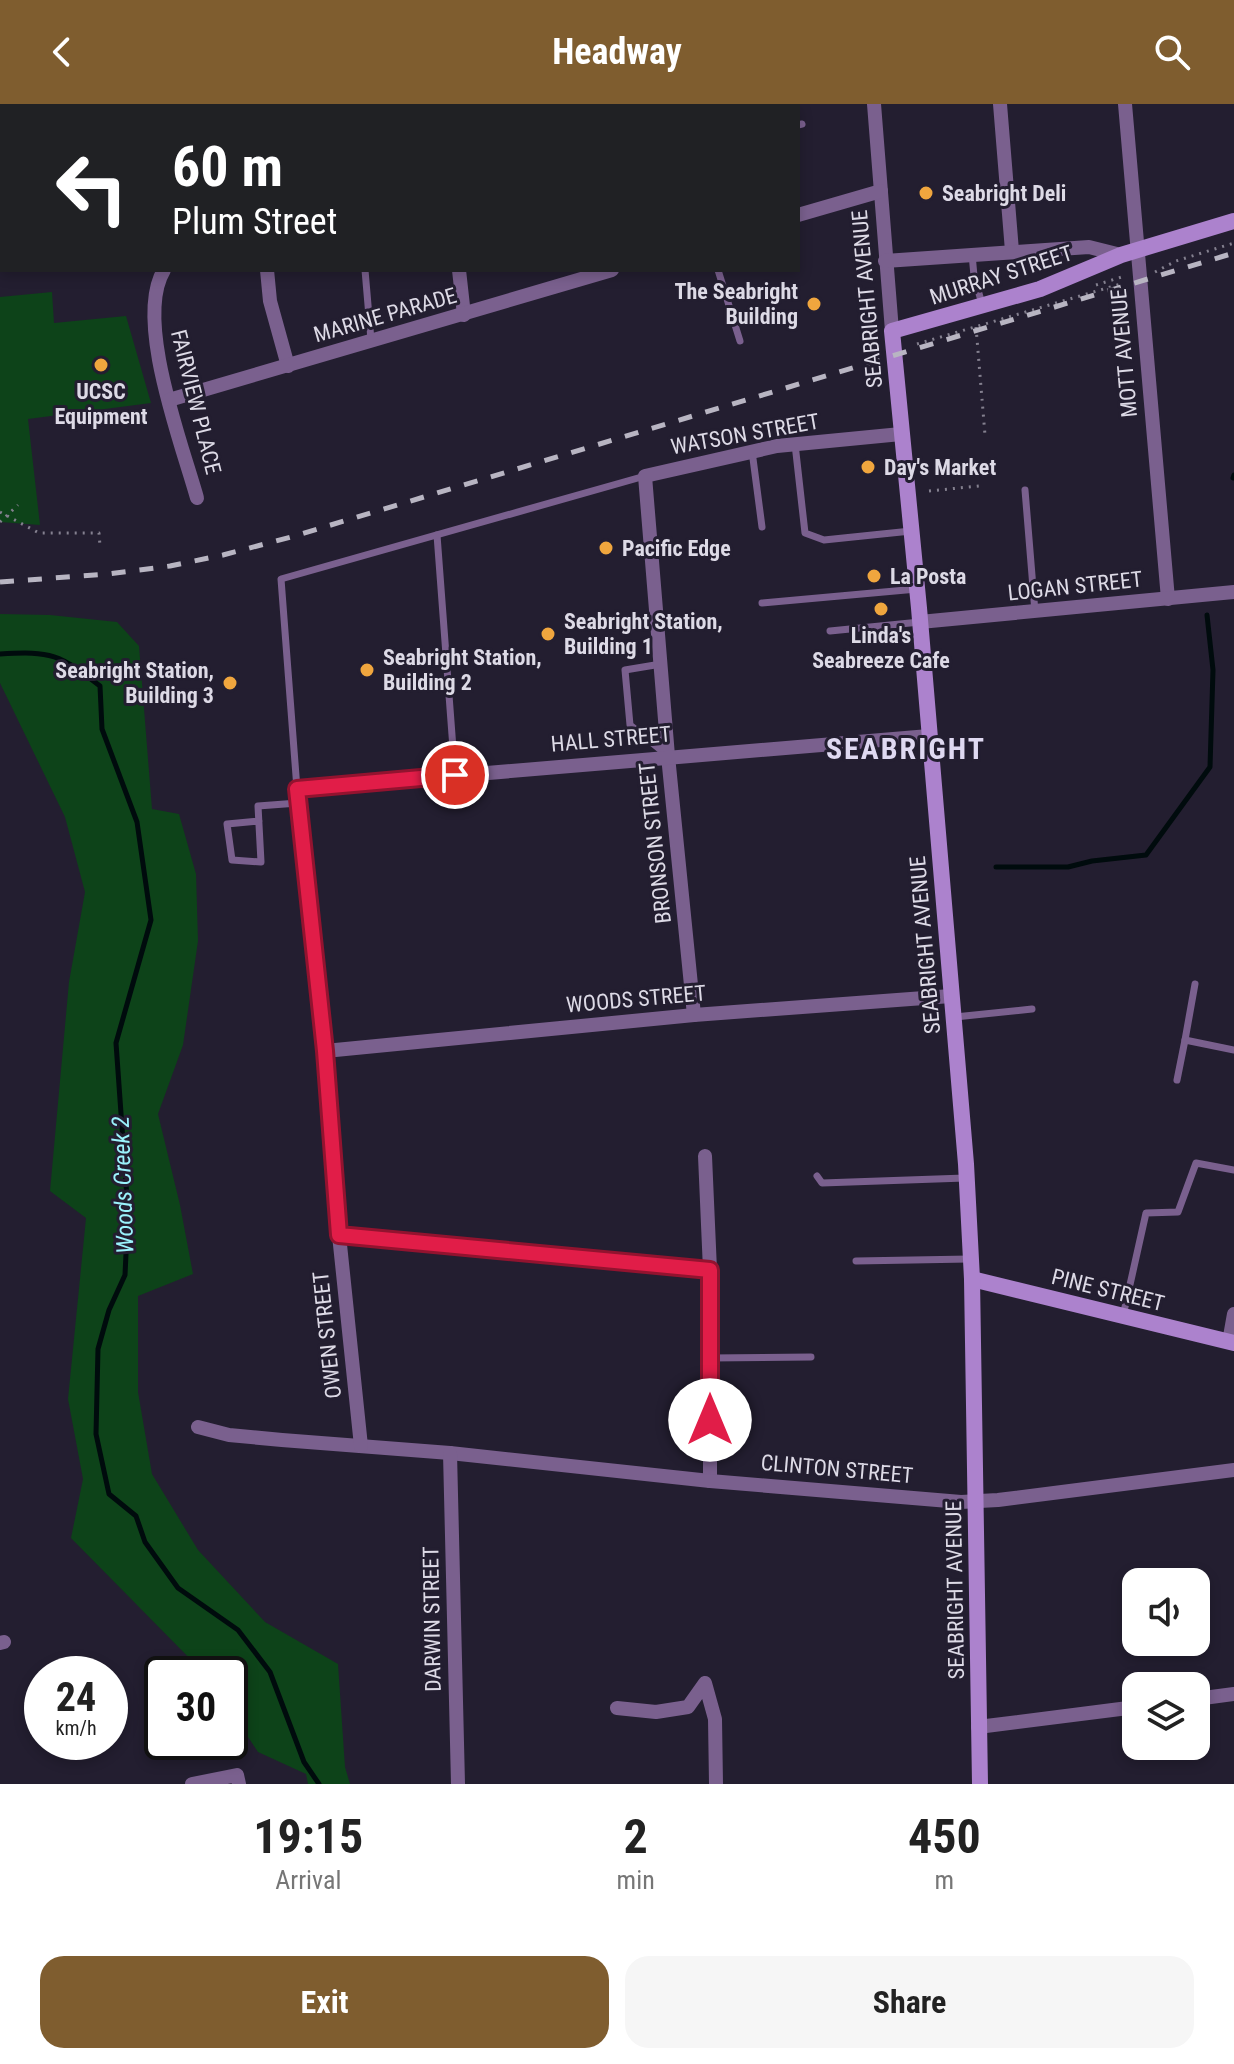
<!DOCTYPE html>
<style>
:root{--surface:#fff;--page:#f6f6f6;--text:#222;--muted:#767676;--accent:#7f5d2f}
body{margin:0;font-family:"Roboto Condensed",sans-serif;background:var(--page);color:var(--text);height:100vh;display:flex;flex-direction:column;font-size:30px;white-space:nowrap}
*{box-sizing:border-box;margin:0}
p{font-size:26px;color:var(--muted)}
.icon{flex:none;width:44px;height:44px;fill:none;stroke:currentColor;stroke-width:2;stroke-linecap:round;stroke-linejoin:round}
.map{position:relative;height:1680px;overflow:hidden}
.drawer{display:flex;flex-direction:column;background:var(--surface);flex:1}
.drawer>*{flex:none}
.banner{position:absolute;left:0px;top:0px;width:800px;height:168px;box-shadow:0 4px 12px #0003;background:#202124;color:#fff;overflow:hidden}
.buttons{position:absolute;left:1122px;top:1464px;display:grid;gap:16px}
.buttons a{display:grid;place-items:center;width:88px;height:88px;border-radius:16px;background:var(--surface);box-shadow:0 4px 12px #0003;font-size:40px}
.speed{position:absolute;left:24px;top:1552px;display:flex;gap:16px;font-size:40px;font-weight:700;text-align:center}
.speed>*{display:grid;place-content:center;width:104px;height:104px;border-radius:50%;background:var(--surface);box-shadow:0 4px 12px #0003;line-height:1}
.speed small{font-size:20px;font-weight:400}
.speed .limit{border:4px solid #111;border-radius:12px;background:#fff;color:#111}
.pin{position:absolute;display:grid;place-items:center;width:68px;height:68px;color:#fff;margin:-34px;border:4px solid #fff;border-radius:50%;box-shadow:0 2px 8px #0007}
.me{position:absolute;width:88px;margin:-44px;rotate:0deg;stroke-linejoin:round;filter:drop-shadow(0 0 6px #0008)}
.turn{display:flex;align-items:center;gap:28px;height:168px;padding:0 40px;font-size:36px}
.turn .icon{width:104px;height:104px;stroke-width:2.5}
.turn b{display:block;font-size:56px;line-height:68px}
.eta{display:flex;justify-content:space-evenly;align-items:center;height:136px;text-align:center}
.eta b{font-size:48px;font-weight:700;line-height:56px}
.action{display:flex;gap:16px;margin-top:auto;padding:16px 40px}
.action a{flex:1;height:92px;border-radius:24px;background:var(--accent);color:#fff;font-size:32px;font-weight:700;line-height:92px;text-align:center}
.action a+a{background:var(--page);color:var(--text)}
header{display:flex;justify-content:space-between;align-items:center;height:104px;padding:0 40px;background:var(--accent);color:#fff;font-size:36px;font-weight:700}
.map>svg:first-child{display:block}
.green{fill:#0d4319}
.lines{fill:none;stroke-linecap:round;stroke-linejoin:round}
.stream{stroke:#000b0d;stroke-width:5}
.path{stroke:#84808f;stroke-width:3;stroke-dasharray:2 6;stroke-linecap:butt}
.lane{stroke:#7a608e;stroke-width:7}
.street{stroke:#7a608e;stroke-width:14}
.secondary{stroke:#ac82cd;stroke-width:16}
.rail{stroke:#b8b5c2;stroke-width:5;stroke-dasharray:14 14;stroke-linecap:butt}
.route-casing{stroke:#92132f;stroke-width:20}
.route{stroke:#e11d48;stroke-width:14}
.poi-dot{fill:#f0a63e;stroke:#231e30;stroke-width:3}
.labels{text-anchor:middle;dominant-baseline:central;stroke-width:6;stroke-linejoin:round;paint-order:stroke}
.poi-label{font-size:22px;font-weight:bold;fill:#dddae6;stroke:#231e30;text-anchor:start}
.street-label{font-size:22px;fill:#dddae6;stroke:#231e30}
.water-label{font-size:24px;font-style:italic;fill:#9bf3fc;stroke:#231e30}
.district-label{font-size:30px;font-weight:bold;letter-spacing:2px;fill:#dfd9f1;stroke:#231e30}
</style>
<header><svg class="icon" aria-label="back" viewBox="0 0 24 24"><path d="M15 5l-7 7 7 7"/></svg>Headway<svg class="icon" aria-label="search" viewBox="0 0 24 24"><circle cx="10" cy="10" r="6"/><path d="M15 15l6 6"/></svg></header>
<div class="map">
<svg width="1234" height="1680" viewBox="0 0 1234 1680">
<rect width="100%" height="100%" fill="#231e30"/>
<g class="green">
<polygon points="52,188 54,219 126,212 151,299 28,315 40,421 0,418 0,193"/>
<polygon points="0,510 50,511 117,518 139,542 152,705 179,710 196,770 198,837 183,941 158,1010 180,1101 193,1170 138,1192 138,1288 152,1370 198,1446 265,1518 338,1560 345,1663 350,1680 308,1680 306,1670 258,1648 230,1606 230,1570 205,1570 71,1434 83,1375 68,1295 86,1114 50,1087 69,878 85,788 65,713 0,579"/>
</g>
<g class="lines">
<g class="stream">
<polyline points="1233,374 1234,371"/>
<path d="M0,550C52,547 59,550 100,582L102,625L137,718L151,816L116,939L128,1108L125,1171L109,1206L98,1245L96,1330L109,1390L136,1412L145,1438L178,1484L238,1526L270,1568L304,1658L319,1680"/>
<polyline points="996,763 1068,763 1092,757 1146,751 1210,663 1213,566 1207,511"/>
</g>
<g class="path">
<polyline points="1155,168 1176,157 1234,139"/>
<polyline points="1096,181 1125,172"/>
<polyline points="976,223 985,331"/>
<polyline points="917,240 1124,179"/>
<polyline points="929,387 979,382"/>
<polyline points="0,408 39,429 99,429 100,442"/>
<polyline points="0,418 18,401"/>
</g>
<g class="lane">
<polyline points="350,0 350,2"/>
<polyline points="798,21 802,20"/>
<polyline points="972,150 974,172 982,200"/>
<polyline points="365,166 371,236"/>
<polyline points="718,166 740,237"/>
<polyline points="795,340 805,429 824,436 911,427"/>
<polyline points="752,347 762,423"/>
<polyline points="1025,386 1035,508"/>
<polyline points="437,431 455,671"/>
<polyline points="762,499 917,485"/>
<polyline points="830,527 920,518"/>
<polyline points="661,560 625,566 630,621 667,651"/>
<polyline points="297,685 281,475 645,372"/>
<polyline points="259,717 227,720 232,756 261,758 258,702 298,699"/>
<polyline points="955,913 1032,905"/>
<polyline points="1185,936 1195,880"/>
<polyline points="1177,976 1185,936 1234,946"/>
<polyline points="817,1072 822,1079 965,1074"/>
<polyline points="856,1157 969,1155"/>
<polyline points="1123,1212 1146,1109 1178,1108 1196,1059 1234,1066"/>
<polyline points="710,1254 811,1253"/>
</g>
<g class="street">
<polyline points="256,0 256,2"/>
<polyline points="444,0 445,2"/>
<polyline points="575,0 575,2"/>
<polyline points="723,0 723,2"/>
<polyline points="874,0 892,227"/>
<polyline points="1000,0 1012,147"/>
<polyline points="1125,0 1168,495"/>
<polyline points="798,111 881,87"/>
<polyline points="885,157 1089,143 1121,151"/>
<path d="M164,166C134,215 182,340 197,394"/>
<polyline points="267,166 270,197 288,262"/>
<polyline points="459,166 464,211"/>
<polyline points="169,296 612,166"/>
<polyline points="920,518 1234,488"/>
<polyline points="694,911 668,652 645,372 777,342 901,330"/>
<polyline points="325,947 694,911 951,892"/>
<polyline points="705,1052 710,1166 710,1377"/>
<polyline points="339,1131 710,1166"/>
<polyline points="1229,1238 1234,1210"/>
<polyline points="198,1323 229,1331 282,1336 450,1349 710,1377 961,1398 998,1396 1234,1366"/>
<polyline points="361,1342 339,1131 325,947 297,685 929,632"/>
<polyline points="450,1349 458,1680"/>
<polyline points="0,1539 4,1538"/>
<polyline points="1196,1595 1234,1590"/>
<polyline points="617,1604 656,1608 688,1603 705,1579 715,1615 716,1680"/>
<polyline points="978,1623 1136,1603"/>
<polyline points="192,1680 237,1671 239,1680"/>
</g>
<g class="secondary">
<polyline points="972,1175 1234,1239"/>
<polyline points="980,1680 972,1175 966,1060 919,504 892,227 1040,185 1121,151 1234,117"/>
</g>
<polyline class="rail" points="0,478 108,470 170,462 223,451 291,433 1234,149"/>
</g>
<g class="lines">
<defs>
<polyline id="route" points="455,671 297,685 325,947 339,1131 710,1166 710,1316"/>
</defs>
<use href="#route" class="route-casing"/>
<use href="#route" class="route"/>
</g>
<g class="poi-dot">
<circle cx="926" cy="89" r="8"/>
<circle cx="814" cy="200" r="8"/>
<circle cx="101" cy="261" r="8"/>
<circle cx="868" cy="363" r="8"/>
<circle cx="606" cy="444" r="8"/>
<circle cx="874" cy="472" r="8"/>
<circle cx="881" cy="505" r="8"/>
<circle cx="548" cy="530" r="8"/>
<circle cx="367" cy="566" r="8"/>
<circle cx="230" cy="579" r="8"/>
</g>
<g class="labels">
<g class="poi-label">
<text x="942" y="89">Seabright Deli</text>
<text x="798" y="187" text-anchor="end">The Seabright<tspan x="798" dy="25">Building</tspan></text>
<text x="101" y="287" text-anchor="middle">UCSC<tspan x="101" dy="25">Equipment</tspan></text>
<text x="884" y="363">Day's Market</text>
<text x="622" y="444">Pacific Edge</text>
<text x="890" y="472">La Posta</text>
<text x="564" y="517">Seabright Station,<tspan x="564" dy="25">Building 1</tspan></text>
<text x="881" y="531" text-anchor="middle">Linda's<tspan x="881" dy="25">Seabreeze Cafe</tspan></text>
<text x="383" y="553">Seabright Station,<tspan x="383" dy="25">Building 2</tspan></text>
<text x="214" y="566" text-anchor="end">Seabright Station,<tspan x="214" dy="25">Building 3</tspan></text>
</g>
<g class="street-label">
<text transform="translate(1001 171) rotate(-18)">MURRAY STREET</text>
<text transform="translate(867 195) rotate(-95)">SEABRIGHT AVENUE</text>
<text transform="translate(385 211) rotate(-16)">MARINE PARADE</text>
<text transform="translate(1124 249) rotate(-95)">MOTT AVENUE</text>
<text transform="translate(196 298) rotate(76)">FAIRVIEW PLACE</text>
<text transform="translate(745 330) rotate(-10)">WATSON STREET</text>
<text transform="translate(1075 482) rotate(-6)">LOGAN STREET</text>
<text transform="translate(611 635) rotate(-5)">HALL STREET</text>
<text transform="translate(655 739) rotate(-96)">BRONSON STREET</text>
<text transform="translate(925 841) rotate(-95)">SEABRIGHT AVENUE</text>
<text transform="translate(636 895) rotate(-5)">WOODS STREET</text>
<text transform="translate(1108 1186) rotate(14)">PINE STREET</text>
<text transform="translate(327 1231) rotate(-96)">OWEN STREET</text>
<text transform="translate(837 1365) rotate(5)">CLINTON STREET</text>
<text transform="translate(955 1486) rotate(-91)">SEABRIGHT AVENUE</text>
<text transform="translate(432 1515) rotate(-91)">DARWIN STREET</text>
</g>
<g class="water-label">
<text transform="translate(123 1081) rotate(-92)">Woods Creek 2</text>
</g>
<g class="district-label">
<text x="906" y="644">SEABRIGHT</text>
</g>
</g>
</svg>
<div class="buttons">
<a><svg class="icon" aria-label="sound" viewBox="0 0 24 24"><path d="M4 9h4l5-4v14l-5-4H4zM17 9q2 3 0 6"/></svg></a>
<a><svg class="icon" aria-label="layers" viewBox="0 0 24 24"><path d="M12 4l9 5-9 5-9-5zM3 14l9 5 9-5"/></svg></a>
</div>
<div class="speed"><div>24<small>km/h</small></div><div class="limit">30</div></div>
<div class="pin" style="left:455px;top:671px;background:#d93025"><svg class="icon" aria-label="arrive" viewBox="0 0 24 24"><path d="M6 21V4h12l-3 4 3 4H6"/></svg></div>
<svg class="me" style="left:710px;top:1316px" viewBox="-20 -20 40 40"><circle r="19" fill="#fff"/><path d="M0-13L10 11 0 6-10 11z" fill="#e11d48"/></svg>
<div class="banner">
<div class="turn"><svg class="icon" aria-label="left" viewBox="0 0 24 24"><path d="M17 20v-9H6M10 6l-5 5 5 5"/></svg><div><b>60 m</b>Plum Street</div></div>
</div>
</div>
<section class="drawer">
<div class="eta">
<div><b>19:15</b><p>Arrival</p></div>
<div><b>2</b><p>min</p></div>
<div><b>450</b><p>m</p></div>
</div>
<div class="action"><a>Exit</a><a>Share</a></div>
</section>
